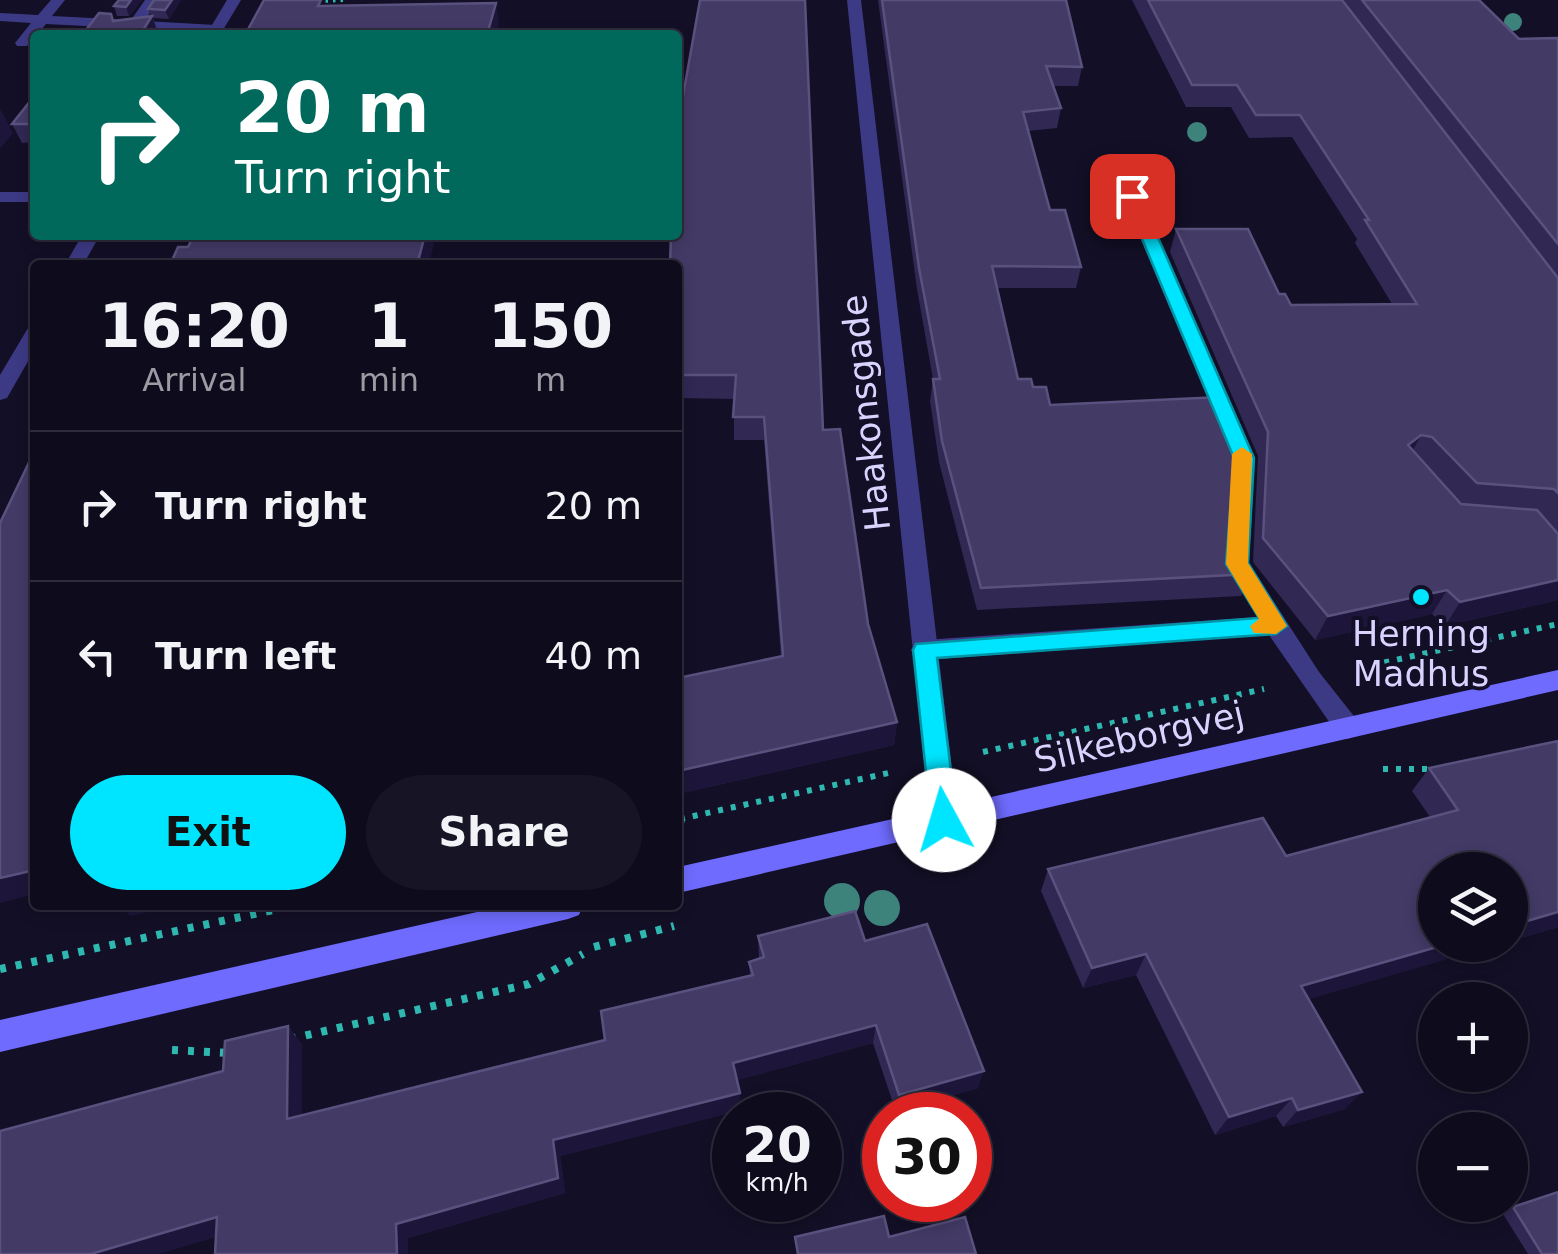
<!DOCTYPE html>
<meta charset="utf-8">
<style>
:root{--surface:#0e0b1c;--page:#171425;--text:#f1f3f6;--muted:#9b9ba3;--line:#2e2b3b;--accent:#00e5ff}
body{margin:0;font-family:"DejaVu Sans",sans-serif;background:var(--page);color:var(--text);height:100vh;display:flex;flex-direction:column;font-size:38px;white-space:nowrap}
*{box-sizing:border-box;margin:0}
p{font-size:32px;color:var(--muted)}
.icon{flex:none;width:55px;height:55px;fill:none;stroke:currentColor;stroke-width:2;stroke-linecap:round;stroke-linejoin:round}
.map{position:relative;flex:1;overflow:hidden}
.drawer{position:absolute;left:30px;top:260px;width:652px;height:650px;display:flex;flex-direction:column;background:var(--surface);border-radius:10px;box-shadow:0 5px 15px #0003,0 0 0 2px var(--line)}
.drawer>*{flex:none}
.top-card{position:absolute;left:30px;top:30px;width:652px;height:210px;border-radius:10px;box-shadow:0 5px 15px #0003,0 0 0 2px var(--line);background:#00695c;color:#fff;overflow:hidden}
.buttons{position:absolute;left:1418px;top:852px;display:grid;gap:20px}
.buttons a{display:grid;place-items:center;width:110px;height:110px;border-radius:50%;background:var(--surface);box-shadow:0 5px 15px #0003,0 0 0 2px var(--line);font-size:50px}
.speed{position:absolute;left:712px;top:1092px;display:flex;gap:20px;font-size:50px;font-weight:700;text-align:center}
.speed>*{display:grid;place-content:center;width:130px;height:130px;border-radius:50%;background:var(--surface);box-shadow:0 5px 15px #0003,0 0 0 2px var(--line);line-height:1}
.speed small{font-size:25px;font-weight:400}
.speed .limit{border:15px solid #d22;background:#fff;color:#111}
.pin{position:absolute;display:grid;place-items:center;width:85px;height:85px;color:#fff;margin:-42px;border-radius:20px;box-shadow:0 5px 15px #0006}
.me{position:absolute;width:110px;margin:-55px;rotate:354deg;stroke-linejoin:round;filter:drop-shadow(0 0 8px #0008)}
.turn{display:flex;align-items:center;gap:35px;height:210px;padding:0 40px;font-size:45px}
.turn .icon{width:130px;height:130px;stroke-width:2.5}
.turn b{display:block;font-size:70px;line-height:85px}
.eta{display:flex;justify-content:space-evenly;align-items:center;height:170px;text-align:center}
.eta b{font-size:60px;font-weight:600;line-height:70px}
.primary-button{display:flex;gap:20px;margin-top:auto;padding:20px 40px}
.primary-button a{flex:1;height:115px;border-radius:60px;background:var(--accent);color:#111;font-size:40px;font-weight:600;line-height:115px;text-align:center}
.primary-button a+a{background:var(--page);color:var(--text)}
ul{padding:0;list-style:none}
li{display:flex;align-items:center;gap:30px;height:150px;padding:0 40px;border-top:2px solid var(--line)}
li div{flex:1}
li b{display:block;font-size:38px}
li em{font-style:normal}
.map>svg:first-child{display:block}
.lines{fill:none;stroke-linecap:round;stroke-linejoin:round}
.path-far2{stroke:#2fb8b0;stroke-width:4;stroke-dasharray:2.5 5;stroke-linecap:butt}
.path-far1{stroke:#2fb8b0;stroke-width:6;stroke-dasharray:5 8;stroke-linecap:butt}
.path{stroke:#2fb8b0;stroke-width:8;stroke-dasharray:6 10;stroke-linecap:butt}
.lane{fill:#3d3a85;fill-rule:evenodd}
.street{fill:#3d3a85;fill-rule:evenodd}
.secondary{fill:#6f6bff;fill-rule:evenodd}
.tree{fill:#3d827b}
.wall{fill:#312854}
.shaded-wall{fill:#1d163a}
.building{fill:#433a66;stroke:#5a527e;stroke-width:2.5}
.route{fill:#00e5ff;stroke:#0095a6;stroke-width:2.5}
.slow{fill:#f59e0b}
.poi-dot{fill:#00e5ff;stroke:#130f26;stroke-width:4}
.labels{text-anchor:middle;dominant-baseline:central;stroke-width:8;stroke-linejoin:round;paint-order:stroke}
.street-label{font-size:35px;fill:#d9d4ff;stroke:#130f26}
.poi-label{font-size:35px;fill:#d9d4ff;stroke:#130f26}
</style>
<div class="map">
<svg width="1558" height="1254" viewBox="0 0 1558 1254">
<rect width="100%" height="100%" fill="#130f26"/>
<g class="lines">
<polyline class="path-far2" points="318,1 346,0"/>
<g class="path-far1">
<polyline points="1359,668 1558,624"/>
<polyline points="983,752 1264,689"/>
<polyline points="1383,769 1435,769"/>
<polyline points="680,819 893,772"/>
</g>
<g class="path">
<polyline points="678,820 692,817"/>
<polyline points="594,947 674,926"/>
<polyline points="0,969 296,905"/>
<polyline points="290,1039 529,984 583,954"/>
<polyline points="172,1050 229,1053"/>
</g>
<g class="lane">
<polygon points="51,0 65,0 52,16 131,20 145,0 159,0 144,21 216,25 223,29 216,33 138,29 134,35 120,35 125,28 46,24 27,46 17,46 15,43 31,23 0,21 0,13 38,15"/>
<polygon points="1132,191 1141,196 1255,458 1249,563 1319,672 1357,720 1361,728 1357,736 1348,739 1339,736 1269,635 924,660 915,657 911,650 915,643 924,640 1258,617 1225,564 1233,458 1123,196"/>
<rect x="0" y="192" width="35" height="10"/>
</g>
<g class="street">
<polygon points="227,0 241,0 220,35 206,35"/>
<polygon points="847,0 861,0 958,820 954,829 944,832 934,829 930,820"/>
<polygon points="82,235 100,235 83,265 65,265"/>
<polygon points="35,326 35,349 7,398 0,400 0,375 28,328"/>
</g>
<g class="secondary">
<polygon points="1558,670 1558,690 678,893 678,867"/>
<polygon points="508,905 583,905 579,915 568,919 0,1052 0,1020"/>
</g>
</g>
<g class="tree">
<circle cx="1513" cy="22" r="9"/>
<circle cx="1197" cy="132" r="10"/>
<circle cx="842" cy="901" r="18"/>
<circle cx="882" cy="908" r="18"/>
</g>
<g class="wall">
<polygon points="142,0 129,16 117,16 114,6"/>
<polygon points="181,0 169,19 153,18 159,34 114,21 151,17 148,9"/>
<polygon points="878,0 1066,0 1082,67 1078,86 1053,86 1061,108 1057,128 1028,131 1050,210 1081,267 1076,288 997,288 1018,379 1033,387 1050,405 1230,542 1250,574 1241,596 977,610 939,462 930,401 933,379 917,289"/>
<polygon points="1132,0 1479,0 1519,39 1558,38 1558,600 1445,626 1432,614 1315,640 1253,562 1258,456 1170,252 1176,229 1279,294 1291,305 1392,304 1355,243 1357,239 1292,137 1249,138 1231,107 1186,107"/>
<polygon points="35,95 35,142 22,143 12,124"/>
<polygon points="678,265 823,430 868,624 897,722 894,745 678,794 678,678 781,656 764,440 734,440 734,399 678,398"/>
<polygon points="1558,741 1558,927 1510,941 1510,870 1435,945 1495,945 1308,999 1345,1109 1283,1127 1276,1116 1215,1135 1136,975 1083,988 1041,891 1048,869 1286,856 1430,817 1412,791 1429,768"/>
<polygon points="758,936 865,941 978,1088 896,1112 873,1043 737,1080 741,1110 560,1156 565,1193 408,1238 408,1254 215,1254 223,1071 288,1026 302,1045 302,1115 605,1040 750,976 749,962 759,959"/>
<polygon points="1513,1207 1558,1254 1528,1254 1503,1214"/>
</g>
<g class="shaded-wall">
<polygon points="131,0 142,0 129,16 126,7"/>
<polygon points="172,0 181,0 169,19 165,10"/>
<polygon points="496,3 499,23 496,35 487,35"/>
<polygon points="152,16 158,35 140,35"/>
<polygon points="1,110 13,133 0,149 0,111"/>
<polygon points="425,235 436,235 429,265 417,265"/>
<polygon points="1421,435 1408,460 1408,445"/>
<polygon points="1558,580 1558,600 1445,626 1460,602"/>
<polygon points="1447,590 1432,614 1315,640 1328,616"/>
<polygon points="897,722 894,745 678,794 678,771"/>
<polygon points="35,870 35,894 0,903 0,878"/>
<polygon points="121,905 177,905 130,916"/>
<polygon points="1558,912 1558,927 1510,941 1510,926"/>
<polygon points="1444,945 1495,945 1286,1006 1301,986"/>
<polygon points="1146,954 1136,975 1083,988 1092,968"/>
<polygon points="876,1025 873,1043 734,1081 733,1063"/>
<polygon points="288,1026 302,1045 302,1135 287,1119"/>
<polygon points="984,1071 978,1088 896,1112 899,1095"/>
<polygon points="1362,1092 1345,1109 1283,1127 1298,1110"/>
<polygon points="740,1093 741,1110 560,1156 565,1193 408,1238 408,1254 397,1254 396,1224 553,1140"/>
<polygon points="1292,1098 1276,1116 1215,1135 1229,1117"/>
<polygon points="217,1217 234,1232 158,1254 91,1254"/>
</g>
<g class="building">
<polygon points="119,0 131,0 126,7 114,6"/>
<polygon points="154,0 172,0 165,10 148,9"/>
<polygon points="264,0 321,0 318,6 496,3 487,35 245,35"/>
<polygon points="700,0 805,0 823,430 840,429 868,624 897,722 678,771 678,678 783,656 764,417 733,417 736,375 678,375 678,265 670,265 671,235 678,235 678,124"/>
<polygon points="882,0 1066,0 1082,67 1046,66 1061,108 1023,112 1050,210 1065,210 1081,267 992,266 1018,379 1031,379 1033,387 1046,387 1050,405 1220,397 1237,437 1230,542 1250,574 981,588 942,441 933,379 940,379 919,268"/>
<polygon points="1148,0 1342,0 1558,278 1558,493 1554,489 1477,483 1432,437 1421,435 1408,445 1461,504 1537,510 1558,534 1558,580 1460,602 1447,590 1328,616 1263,538 1268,432 1176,229 1248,229 1279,294 1285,294 1291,305 1417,304 1365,220 1369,220 1300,115 1256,115 1237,85 1192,85"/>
<polygon points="1362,0 1479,0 1519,39 1558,38 1558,244"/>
<polygon points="99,13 111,14 113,21 152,16 140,35 82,35"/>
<polygon points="35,95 35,124 12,124"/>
<polygon points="194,235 425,235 417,265 170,265 178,247 188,247"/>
<polygon points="35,450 35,870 0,878 0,523"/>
<polygon points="1558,741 1558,912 1510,926 1510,870 1435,870 1435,945 1444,945 1301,986 1362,1092 1298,1110 1292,1098 1229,1117 1146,954 1092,968 1048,869 1263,818 1286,856 1458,810 1429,768"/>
<polygon points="855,911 865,941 927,924 984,1071 899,1095 876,1025 733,1063 740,1093 553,1140 558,1178 396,1224 397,1254 215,1254 217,1217 91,1254 0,1254 0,1131 223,1071 225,1041 288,1026 287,1119 605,1040 601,1011 753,975 749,962 764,957 758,936"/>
<polygon points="1558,1192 1558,1254 1542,1254 1513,1207"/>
<polygon points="884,1216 889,1237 965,1217 976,1254 798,1254 795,1237"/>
</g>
<polygon class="route" points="1132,191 1140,196 1254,458 1248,563 1287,626 1276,634 937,658 957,820 944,831 931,820 913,650 916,644 1259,618 1226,564 1234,458 1124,196"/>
<polygon class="slow" points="1242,447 1252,454 1248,563 1287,626 1276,634 1254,633 1250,626 1259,619 1226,564 1232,454"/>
<circle class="poi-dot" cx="1421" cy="597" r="10"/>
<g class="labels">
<g class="street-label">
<text transform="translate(866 413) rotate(-96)">Haakonsgade</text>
<text transform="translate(1139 737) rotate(-13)">Silkeborgvej</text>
</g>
<g class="poi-label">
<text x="1421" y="634">Herning<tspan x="1421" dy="40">Madhus</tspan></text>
</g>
</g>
</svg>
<div class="buttons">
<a><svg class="icon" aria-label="layers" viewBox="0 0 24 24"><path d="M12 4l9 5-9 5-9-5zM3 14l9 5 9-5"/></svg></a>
<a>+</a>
<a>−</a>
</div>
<div class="speed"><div>20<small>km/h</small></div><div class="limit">30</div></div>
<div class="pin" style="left:1132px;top:196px;background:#d93025"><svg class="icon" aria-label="arrive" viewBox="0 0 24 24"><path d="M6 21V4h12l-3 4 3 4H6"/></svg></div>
<svg class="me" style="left:944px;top:820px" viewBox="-20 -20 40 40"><circle r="19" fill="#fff"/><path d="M0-13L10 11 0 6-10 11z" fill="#00e5ff"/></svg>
<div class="top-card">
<div class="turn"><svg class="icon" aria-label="right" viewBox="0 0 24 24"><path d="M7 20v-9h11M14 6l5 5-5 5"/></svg><div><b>20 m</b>Turn right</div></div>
</div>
<section class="drawer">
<div class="eta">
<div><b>16:20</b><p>Arrival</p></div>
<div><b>1</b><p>min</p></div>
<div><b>150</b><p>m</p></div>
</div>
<ul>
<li><svg class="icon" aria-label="right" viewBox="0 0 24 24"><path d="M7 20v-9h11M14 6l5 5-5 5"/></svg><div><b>Turn right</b></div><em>20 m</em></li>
<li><svg class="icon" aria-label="left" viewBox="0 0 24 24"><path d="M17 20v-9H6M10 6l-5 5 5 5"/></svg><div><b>Turn left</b></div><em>40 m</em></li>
</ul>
<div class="primary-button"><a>Exit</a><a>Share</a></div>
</section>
</div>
